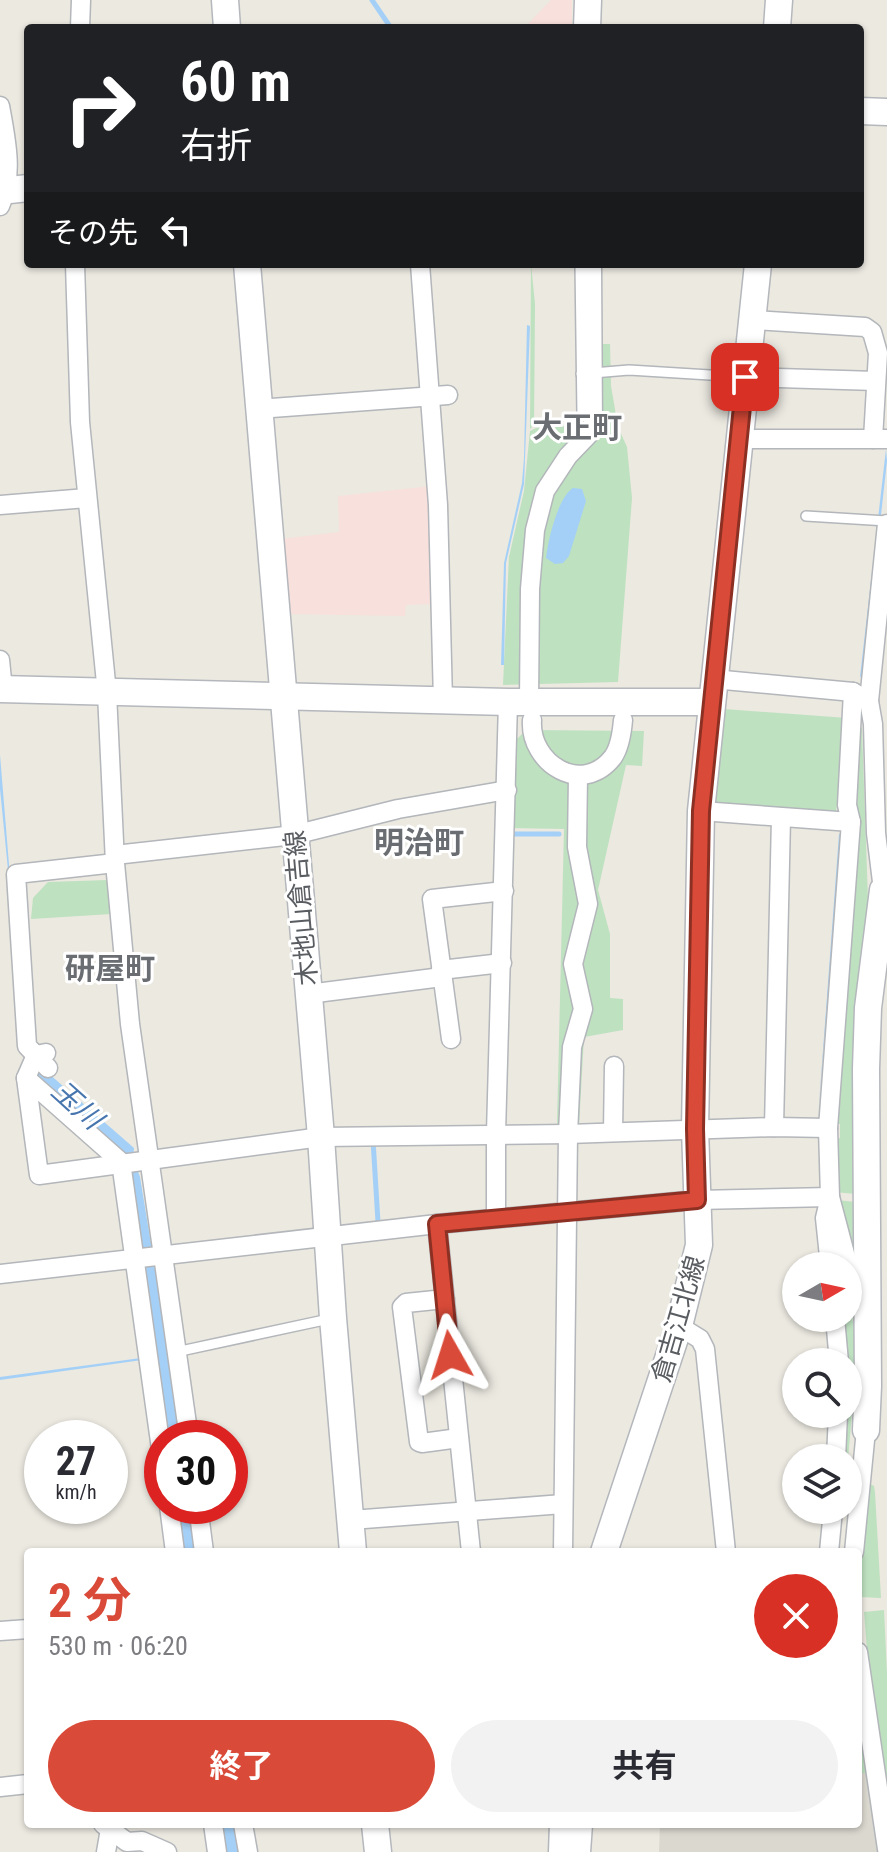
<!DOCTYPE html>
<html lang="ja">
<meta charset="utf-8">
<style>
:root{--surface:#fff;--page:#f2f2f3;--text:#2b2b33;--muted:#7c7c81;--accent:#d94a38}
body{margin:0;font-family:"Roboto Condensed","Noto Sans JP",sans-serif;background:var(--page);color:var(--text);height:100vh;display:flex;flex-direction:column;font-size:30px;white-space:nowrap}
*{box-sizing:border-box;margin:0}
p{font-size:26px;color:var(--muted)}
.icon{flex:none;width:44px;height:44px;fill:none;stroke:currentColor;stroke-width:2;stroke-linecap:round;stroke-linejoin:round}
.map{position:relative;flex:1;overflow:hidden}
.side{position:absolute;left:24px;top:1548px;width:838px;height:280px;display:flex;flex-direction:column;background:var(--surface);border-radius:8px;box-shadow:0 2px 6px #0004}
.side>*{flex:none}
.banner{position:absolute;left:24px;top:24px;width:840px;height:244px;border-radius:8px;box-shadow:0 2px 6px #0004;background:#202124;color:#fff;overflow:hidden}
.needle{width:52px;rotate:81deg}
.controls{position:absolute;left:782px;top:1252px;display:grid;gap:16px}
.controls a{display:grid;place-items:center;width:80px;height:80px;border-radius:50%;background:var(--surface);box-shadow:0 2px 6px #0004;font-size:40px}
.speed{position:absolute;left:24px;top:1420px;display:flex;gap:16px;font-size:40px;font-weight:700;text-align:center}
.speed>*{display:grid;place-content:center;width:104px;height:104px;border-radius:50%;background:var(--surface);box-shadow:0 2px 6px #0004;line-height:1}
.speed small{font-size:20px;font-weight:400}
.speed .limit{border:12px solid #d22;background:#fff;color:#111}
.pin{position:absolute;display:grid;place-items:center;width:68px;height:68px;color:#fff;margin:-34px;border-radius:16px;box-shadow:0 4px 12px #0006}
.me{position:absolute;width:88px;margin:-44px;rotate:354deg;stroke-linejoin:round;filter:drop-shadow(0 0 6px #0008)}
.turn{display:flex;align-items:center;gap:28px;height:168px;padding:0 24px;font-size:36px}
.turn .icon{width:104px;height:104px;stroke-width:2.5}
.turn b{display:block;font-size:56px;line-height:68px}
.then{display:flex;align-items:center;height:76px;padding:0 24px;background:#0003;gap:16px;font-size:30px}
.round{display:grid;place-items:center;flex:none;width:84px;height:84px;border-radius:42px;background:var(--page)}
.overview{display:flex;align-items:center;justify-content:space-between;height:136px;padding:0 24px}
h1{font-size:48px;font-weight:700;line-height:60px;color:var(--accent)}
.button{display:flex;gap:16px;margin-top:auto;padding:16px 24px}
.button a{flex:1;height:92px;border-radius:48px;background:var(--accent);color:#fff;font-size:32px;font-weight:700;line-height:92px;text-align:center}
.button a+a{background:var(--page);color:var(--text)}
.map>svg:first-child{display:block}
.education{fill:#dad8cf}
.medical{fill:#f8e0dc}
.green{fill:#bee1c0}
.water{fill:#a4d0f7}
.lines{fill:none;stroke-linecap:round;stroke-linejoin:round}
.stream{stroke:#a4d0f7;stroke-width:5}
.lane-casing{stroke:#b3b6ba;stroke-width:12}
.street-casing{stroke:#b3b6ba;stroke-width:21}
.secondary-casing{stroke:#b4b7bc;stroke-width:29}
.lane{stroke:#fff;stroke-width:9}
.street{stroke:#fff;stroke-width:18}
.secondary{stroke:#fff;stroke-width:26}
.route-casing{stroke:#8d3024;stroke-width:20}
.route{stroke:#d94a38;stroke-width:14}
.labels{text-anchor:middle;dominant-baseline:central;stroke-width:6;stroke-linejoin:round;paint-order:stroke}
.street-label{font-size:26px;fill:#595c60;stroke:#fff}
.water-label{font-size:28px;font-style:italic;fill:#4776af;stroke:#fff}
.quarter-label{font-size:30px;font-weight:bold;fill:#6a6e72;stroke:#fff}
</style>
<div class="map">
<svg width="887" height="1852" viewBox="0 0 887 1852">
<rect width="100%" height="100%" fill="#ebe9e0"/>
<polygon class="education" points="858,1675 880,1852 659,1852 660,1824 858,1824"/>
<g class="medical">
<polygon points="551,0 572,0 572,28 524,28"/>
<polygon points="431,486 433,604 406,605 405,616 286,614 280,539 339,532 338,496"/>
</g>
<g class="green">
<polygon points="531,264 535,304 534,425 530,429"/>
<polygon points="587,344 610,344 611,386 618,427 627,447 632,498 618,682 503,685 509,557 524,491 530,431 536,428 586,425"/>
<polygon points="724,709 847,718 836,812 715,804"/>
<polygon points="860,727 862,729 868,900 858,975 856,1194 834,1192 832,1140 840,1138 840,1124 834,1124 857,815"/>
<polygon points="526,730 644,731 642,766 626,765 598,890 610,934 610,998 623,999 623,1030 584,1037 579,1126 557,1125 564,829 511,828 515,741"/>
<polygon points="108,880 111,914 31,919 33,898 48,882"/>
<polygon points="836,1200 856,1202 856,1268"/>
<path d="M848,1290C860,1346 853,1403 848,1460L840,1458L843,1414H848V1362H844L840,1318H848Z"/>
<polygon points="870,1484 874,1486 875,1493 881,1598 860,1597 859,1583"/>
<polygon points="884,1610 887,1674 887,1815 869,1675 864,1612"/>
<polygon points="858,1681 870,1773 858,1773"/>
</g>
<g class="water">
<polygon points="527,325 530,326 524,484 506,563 504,665 501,665 504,563 522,483 524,458"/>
<polygon points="886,449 887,461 863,676 860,677"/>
<path d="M573,488L582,489L586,501L569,556L563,563L555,564L546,558C548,540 558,497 573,488Z"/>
<polygon points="0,755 13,913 40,1066 134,1148 133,1158 140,1177 183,1438 169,1438 155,1354 130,1169 37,1075 10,890 0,789"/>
<polygon points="839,834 841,834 818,1118"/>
<polygon points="141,1358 142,1360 0,1380 0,1377"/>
<polygon points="177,1506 193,1506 199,1552 183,1552"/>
<polygon points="220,1824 236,1824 240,1852 224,1852"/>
</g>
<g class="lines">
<g class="stream">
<polyline points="372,0 391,28"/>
<polyline points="510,834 559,834"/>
<polyline points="373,1140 378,1222"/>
</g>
<defs>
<g id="lane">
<polyline points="580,264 582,416"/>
<polyline points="581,374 629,370 742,377"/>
<polyline points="806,516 887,521"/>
<polyline points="176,1352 329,1319"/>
</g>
<g id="street">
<polyline points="80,28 81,0"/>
<path d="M0,106C6,139 14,175 0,206"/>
<polyline points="75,264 80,422 107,693 115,863 130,1024 189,1438"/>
<polyline points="420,264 438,505 443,701"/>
<polyline points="753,320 865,327 872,332 878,353 873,439"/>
<polyline points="745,377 876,381"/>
<polyline points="258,409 448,395"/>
<polyline points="739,439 887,439"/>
<polyline points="0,505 87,498"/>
<polyline points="0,660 3,690"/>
<polyline points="713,679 853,692"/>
<polyline points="529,702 530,589 535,530 545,491 568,456 593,430 592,264"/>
<path d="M532,720C529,763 582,797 613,757C620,747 622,732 623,720"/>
<polyline points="701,811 851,822"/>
<polyline points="115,855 294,835 398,809 507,790"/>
<polyline points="883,890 876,833 873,724 869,701 887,524"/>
<polyline points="441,970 502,963"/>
<polyline points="308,994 442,977"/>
<polyline points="451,1039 432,899 504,891"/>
<polyline points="46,1053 36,1055 26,1078 39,1175 321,1137 568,1134 774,1127 828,1128"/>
<polyline points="48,1068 27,1046 16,874 115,863"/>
<polyline points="26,1078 121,1162 162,1456"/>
<polyline points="774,1127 781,818"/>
<polyline points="613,1132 614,1066"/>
<polyline points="496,1218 496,1133 508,702"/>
<polyline points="437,1224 471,1552"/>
<polyline points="830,1266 825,1218 830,1197 828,1128 851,822 847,805 853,692 869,701"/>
<polyline points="0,1274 437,1224 697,1200 830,1197 853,1284 863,1308"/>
<polyline points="445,1299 406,1303 402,1307 419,1442 422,1443 459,1438"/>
<polyline points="835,1318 839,1362"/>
<polyline points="679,1326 700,1339 705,1349 726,1552"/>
<polyline points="836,1458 838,1414"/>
<polyline points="169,1506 175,1552"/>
<polyline points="198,1506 204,1552"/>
<polyline points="351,1520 563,1504"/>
<polyline points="563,1552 568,1134 572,1047 583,1009 573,964 588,904 577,847 578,775"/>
<polyline points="829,1552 833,1510"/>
<polyline points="854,1552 866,1430"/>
<polyline points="0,1631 28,1629"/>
<polyline points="858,1652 887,1849"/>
<polyline points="0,1787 28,1784"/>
<polyline points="103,1824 127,1842 142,1841 167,1852"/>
<polyline points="213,1824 217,1852"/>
<polyline points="243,1824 248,1852"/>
<polyline points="106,1852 110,1829"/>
<polyline points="558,1852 559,1824"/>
</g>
<g id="secondary">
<polyline points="225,0 227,28"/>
<polyline points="587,28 588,0"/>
<polyline points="777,28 779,0"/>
<polyline points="860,111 887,112"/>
<polyline points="0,191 28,188"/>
<polyline points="247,264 321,1137 333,1318 353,1552"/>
<polyline points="0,689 508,702 711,702"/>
<polyline points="866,1430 868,1386 866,1069 868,1008 883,890"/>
<polyline points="604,1552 679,1326 699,1245 695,1129 701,811 758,264"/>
<polyline points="375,1824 378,1852"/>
<polyline points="577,1852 579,1824"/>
</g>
</defs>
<use href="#lane" class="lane-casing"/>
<use href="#street" class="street-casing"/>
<use href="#secondary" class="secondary-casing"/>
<use href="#lane" class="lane"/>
<use href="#street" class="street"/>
<use href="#secondary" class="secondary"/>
</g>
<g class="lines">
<defs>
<polyline id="route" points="450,1355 437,1224 697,1200 695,1129 701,811 745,377"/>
</defs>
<use href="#route" class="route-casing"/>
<use href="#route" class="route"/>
</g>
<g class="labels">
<g class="street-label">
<text transform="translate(301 908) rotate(-95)">木地山倉吉線</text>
<text transform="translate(678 1319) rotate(-74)">倉吉江北線</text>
</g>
<g class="water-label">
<text transform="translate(77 1105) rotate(42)">玉川</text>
</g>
<g class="quarter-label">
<text x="577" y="427">大正町</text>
<text x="419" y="842">明治町</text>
<text x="110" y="968">研屋町</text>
</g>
</g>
</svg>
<div class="controls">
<a><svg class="needle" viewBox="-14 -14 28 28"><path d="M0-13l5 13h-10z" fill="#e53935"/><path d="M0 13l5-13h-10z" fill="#7c7c81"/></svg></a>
<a><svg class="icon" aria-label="search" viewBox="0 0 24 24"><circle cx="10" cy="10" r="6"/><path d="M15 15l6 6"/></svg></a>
<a><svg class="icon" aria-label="layers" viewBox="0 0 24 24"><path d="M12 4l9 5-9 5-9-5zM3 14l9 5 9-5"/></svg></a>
</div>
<div class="speed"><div>27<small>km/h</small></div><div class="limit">30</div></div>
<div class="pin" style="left:745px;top:377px;background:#d93025"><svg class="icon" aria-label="arrive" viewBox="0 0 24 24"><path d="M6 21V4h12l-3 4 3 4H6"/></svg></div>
<svg class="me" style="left:450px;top:1355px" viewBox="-20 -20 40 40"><path d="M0-17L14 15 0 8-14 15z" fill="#d94a38" stroke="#fff" stroke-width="4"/></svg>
<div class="banner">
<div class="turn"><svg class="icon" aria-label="right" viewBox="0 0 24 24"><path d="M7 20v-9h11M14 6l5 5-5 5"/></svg><div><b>60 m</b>右折</div></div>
<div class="then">その先<svg class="icon" aria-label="left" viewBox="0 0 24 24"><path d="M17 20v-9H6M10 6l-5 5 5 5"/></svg></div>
</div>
<section class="side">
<div class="overview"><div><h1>2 分</h1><p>530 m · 06:20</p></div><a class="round" style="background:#d93025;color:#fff"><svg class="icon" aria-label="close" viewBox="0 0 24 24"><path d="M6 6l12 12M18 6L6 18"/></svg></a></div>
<div class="button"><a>終了</a><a>共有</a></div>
</section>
</div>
